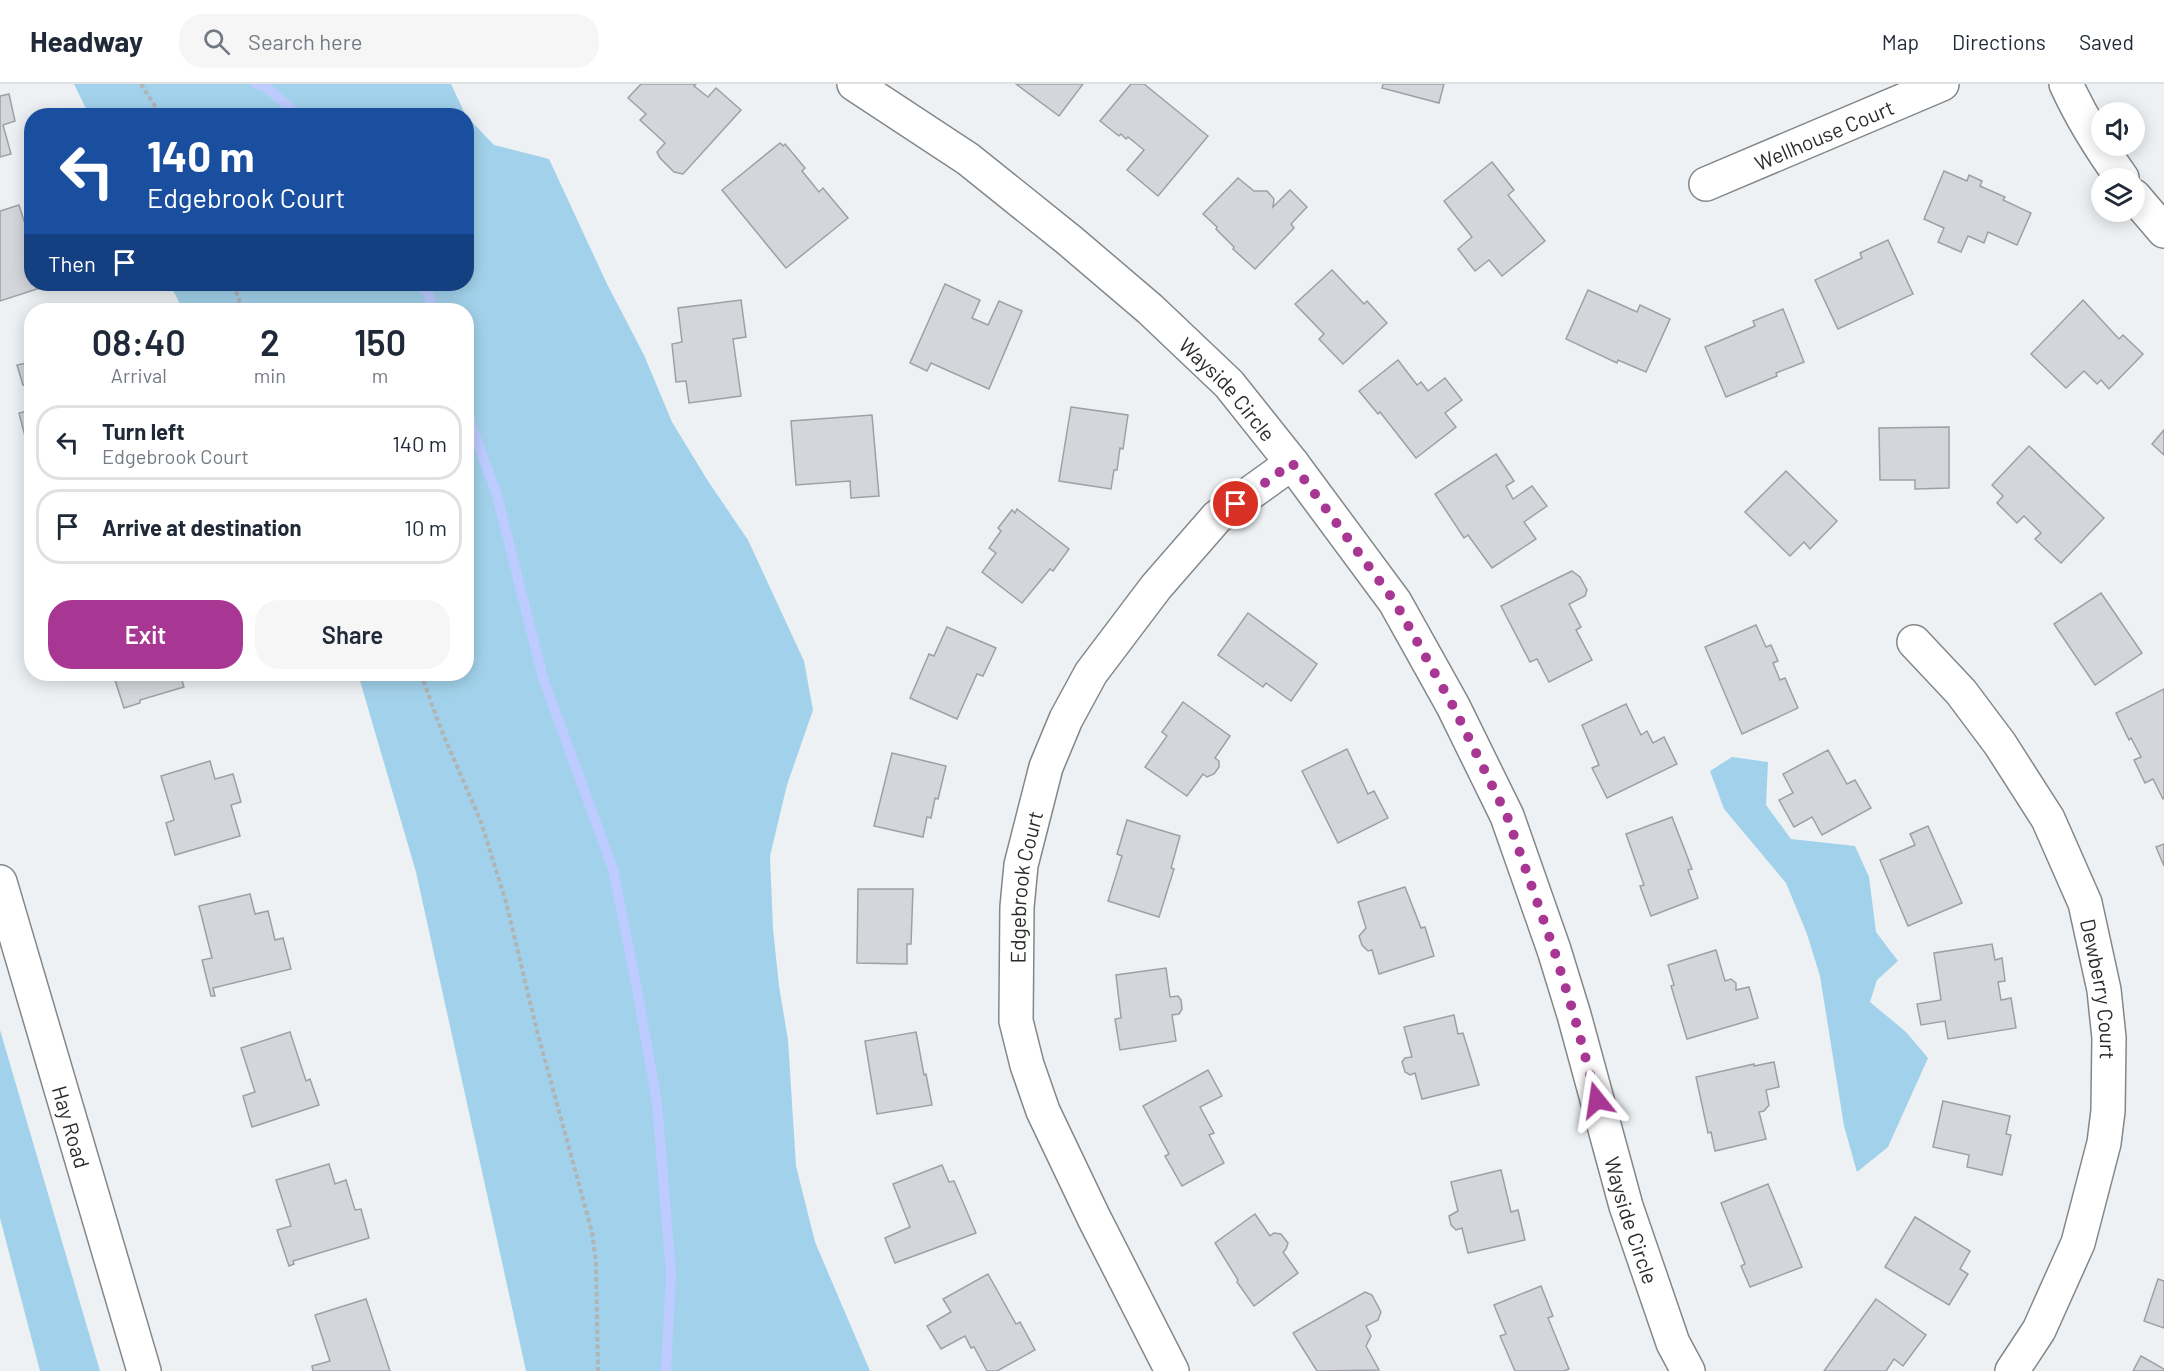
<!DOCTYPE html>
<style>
:root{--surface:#fff;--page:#f6f6f7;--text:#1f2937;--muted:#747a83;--line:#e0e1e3;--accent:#a83793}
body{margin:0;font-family:Barlow,sans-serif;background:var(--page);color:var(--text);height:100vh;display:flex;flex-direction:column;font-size:22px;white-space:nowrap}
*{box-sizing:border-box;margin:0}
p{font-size:20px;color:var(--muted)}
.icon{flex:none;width:33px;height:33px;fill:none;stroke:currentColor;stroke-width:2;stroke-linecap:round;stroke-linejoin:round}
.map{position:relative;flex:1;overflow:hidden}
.sheet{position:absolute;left:24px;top:219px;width:450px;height:378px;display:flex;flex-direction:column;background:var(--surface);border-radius:24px;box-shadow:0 3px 15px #0003}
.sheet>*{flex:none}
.top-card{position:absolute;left:24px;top:24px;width:450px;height:183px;border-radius:24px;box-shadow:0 3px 15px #0003;background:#1a4fa0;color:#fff;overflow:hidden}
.tools{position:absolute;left:2091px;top:18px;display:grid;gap:12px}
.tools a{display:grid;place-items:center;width:54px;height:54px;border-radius:50%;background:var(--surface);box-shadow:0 3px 15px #0003;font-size:30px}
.pin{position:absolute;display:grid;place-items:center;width:51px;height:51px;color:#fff;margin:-26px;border:3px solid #fff;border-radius:50%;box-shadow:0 2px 6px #0007}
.me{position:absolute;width:66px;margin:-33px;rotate:345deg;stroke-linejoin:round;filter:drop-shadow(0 0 4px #0008)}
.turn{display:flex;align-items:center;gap:21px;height:126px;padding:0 24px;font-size:27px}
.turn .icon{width:78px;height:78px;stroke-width:2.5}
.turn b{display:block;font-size:42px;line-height:51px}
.then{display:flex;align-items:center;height:57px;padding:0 24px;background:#0003;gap:12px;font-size:22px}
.eta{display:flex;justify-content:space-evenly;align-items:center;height:102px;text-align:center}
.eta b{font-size:36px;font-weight:600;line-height:42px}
.action{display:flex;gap:12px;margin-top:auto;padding:12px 24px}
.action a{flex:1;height:69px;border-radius:24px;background:var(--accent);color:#fff;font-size:24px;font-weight:600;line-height:69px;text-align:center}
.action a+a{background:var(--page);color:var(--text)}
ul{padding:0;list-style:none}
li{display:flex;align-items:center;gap:18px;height:75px;margin:0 12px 9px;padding:0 12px;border:3px solid var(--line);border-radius:24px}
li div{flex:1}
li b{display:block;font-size:22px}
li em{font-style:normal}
header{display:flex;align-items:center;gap:36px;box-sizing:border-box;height:84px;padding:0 30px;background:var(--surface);border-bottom:2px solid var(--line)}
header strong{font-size:28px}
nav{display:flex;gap:33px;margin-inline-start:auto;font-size:21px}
.search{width:420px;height:54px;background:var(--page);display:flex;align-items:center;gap:15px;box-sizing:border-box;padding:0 21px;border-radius:24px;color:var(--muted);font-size:22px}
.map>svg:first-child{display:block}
.green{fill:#a2d2eb}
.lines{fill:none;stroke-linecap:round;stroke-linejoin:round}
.stream{stroke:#bdcbff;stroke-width:10}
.building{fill:#d3d6da;stroke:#9ea1a4;stroke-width:1.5}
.minor-casing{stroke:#848789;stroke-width:36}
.tertiary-casing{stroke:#848789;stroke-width:36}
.path{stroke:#b0b4b5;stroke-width:4;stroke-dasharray:4.5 3;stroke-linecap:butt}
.minor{stroke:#fff;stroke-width:33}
.tertiary{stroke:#fff;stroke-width:33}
.route{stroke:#a83793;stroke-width:10;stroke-dasharray:0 18}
.labels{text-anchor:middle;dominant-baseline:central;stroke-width:6;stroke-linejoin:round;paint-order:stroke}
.street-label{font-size:21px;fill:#2a2c2c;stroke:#fcfeff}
</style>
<header>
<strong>Headway</strong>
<div class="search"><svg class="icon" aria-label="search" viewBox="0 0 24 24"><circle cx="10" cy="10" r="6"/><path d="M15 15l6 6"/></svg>Search here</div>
<nav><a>Map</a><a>Directions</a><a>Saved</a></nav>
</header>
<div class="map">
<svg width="2164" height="1287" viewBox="0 0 2164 1287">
<rect width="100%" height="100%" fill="#edf1f3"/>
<g class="green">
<polygon points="74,0 451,0 466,32 89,31"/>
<polygon points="466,32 494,61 549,75 607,200 644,271 672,338 708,397 748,456 804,577 813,626 787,701 770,772 773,845 779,902 788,956 796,1082 815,1158 870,1287 526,1287 416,788 358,590 466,590 466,226 183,226 170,200 466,200"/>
<polygon points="1732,673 1768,678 1766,721 1791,755 1855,762 1869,793 1876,848 1898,877 1877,896 1870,918 1906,948 1928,974 1888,1063 1857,1088 1844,1042 1820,892 1807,850 1786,799 1724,725 1710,687"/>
<polygon points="0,946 100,1287 40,1287 0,1134"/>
</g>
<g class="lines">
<g class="stream">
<polyline points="256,0 266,3 299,32"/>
<polyline points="353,32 355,32"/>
<polyline points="420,200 429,211 433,226"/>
<polyline points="466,327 497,411 543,594 613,785 637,905 657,1019 671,1190 666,1287"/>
</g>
</g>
<g class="building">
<polygon points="641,0 696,0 694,2 708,13 716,4 741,26 683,90 674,88 660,74 657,68 665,59 640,36 646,30 628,14"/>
<polygon points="1016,0 1083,0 1059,32"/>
<polygon points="1131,0 1144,0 1208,52 1158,112 1127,86 1144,66 1128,53 1126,55 1121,50 1119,52 1100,37"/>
<polygon points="1383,0 1444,0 1439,19 1382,4"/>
<polygon points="9,10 15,37 3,41 11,70 0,73 0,12"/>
<polygon points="780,59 783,62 785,60 805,84 802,87 819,108 823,104 848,134 786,184 722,106"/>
<polygon points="1492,78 1514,106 1508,111 1545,157 1502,192 1489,176 1475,187 1458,165 1472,153 1444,117"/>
<polygon points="1944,87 1967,97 1969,91 1982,97 1980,102 2005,113 2003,116 2031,129 2017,161 1988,148 1984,159 1968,152 1961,168 1938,158 1944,144 1924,135"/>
<polygon points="1238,94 1254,107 1267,107 1274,115 1273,123 1290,106 1307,123 1291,140 1294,144 1255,185 1233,165 1234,163 1216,145 1217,143 1203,130"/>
<polygon points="19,121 25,140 32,138 32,200 42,200 43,203 0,217 0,127"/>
<polygon points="1888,156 1913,210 1838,245 1815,196 1862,174 1860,169"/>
<polygon points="1332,186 1364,220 1367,217 1387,239 1343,280 1319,255 1324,250 1295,220"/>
<polygon points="945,200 980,216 972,234 988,241 999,217 1022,227 989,305 931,279 927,287 910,279"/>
<polygon points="1588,206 1637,228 1640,221 1670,235 1646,288 1618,276 1617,279 1566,255"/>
<polygon points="741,216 746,253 733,255 741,312 689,319 686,297 676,298 672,260 682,258 678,224"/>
<polygon points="2083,216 2119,255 2123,251 2143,270 2109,305 2101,296 2097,300 2084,287 2066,304 2031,270"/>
<polygon points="1783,225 1804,278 1776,289 1777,292 1726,313 1705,263 1755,242 1753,237"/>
<polygon points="1398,276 1417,301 1421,298 1428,307 1445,294 1462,316 1445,329 1456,343 1416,374 1380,328 1378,330 1359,307"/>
<polygon points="32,278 32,319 27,300 23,301 17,281"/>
<polygon points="1071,323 1128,331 1123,365 1120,364 1117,386 1114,386 1111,405 1059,397"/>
<polygon points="32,326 32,359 27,360 19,329"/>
<polygon points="872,331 879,412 851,414 850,397 796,401 791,337"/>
<polygon points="1949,343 1949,404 1915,405 1915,396 1880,396 1879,344"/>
<polygon points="2164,346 2164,371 2152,360"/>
<polygon points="2029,362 2104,434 2061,479 2035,455 2041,449 2024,432 2017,439 1997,419 2003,412 1992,401"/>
<polygon points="1496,370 1514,397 1506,402 1513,415 1532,402 1547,422 1524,438 1536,455 1492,484 1468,451 1464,454 1435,410"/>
<polygon points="1786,387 1837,437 1810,465 1804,458 1790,472 1745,428"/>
<polygon points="1017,425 1069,465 1053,487 1050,485 1022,519 982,488 996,469 989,464 1001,447 998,444 1012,426 1015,429"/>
<polygon points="1572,487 1580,493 1587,506 1585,512 1569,520 1581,543 1576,546 1592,576 1549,598 1537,575 1530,578 1501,522"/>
<polygon points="2101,509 2142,569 2095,601 2054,540"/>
<polygon points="1248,529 1317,580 1291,617 1266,599 1263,603 1218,571"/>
<polygon points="1756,541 1766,563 1771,561 1778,577 1773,579 1780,596 1785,594 1798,624 1742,650 1705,563"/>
<polygon points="947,543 996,564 983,592 977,590 957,635 910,614 929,570 934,572"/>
<polygon points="113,590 180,590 184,603 140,616 140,619 124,624"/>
<polygon points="2164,605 2164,714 2163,715 2153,695 2145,699 2134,676 2141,673 2131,654 2129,656 2116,629"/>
<polygon points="1183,618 1230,652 1215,674 1219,677 1219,683 1214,690 1207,693 1203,690 1187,712 1145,683 1167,652 1162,648"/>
<polygon points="1626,620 1641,651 1647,647 1653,659 1664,653 1677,680 1607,714 1592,684 1599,681 1582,641"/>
<polygon points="1347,665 1368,710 1374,707 1388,734 1338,759 1302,687"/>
<polygon points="1828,666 1847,700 1855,696 1871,724 1822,751 1812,733 1794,743 1779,716 1793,709 1783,690"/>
<polygon points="892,669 946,682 938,715 935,714 931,734 927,733 923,753 874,742"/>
<polygon points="210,677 215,695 233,690 241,718 231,721 240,752 175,771 166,739 174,736 161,692"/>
<polygon points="1672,733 1692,785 1688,786 1698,814 1651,832 1640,802 1644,801 1626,750"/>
<polygon points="1127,736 1180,752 1171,784 1174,785 1159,833 1108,817 1122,772 1117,770"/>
<polygon points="1928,742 1962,819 1908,842 1880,776 1915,761 1910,750"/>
<polygon points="2164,760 2164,782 2156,763"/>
<polygon points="1405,803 1421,844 1425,843 1434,872 1379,890 1372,866 1368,867 1362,861 1359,852 1366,844 1358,818"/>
<polygon points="858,805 913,805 911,860 907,860 907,880 857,879"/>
<polygon points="250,810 255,830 268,827 275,856 283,854 291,885 213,904 215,912 211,912 202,876 212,874 199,822"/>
<polygon points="1992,860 1995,876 2002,874 2005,897 1998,898 2001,916 2011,914 2016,944 1948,955 1945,937 1921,941 1917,920 1941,916 1934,869"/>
<polygon points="1716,866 1725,897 1731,895 1736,899 1736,906 1749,903 1758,934 1687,955 1671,902 1674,901 1668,881"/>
<polygon points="1166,884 1170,913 1178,912 1181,916 1182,925 1179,930 1172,931 1176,957 1120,966 1115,935 1121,934 1116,891"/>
<polygon points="1454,931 1458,950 1463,949 1479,1001 1422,1015 1415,989 1410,991 1405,988 1402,978 1405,974 1412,973 1404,943"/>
<polygon points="290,948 306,997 310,995 319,1021 252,1043 243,1012 255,1008 241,964"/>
<polygon points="916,948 924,991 926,990 932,1021 877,1030 865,957"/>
<polygon points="1774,978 1779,1003 1766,1006 1769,1021 1764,1027 1759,1028 1766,1055 1715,1067 1711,1048 1708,1049 1696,993 1754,980 1754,982"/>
<polygon points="1208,986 1222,1012 1200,1023 1214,1049 1209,1051 1224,1079 1182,1102 1165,1072 1169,1070 1143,1022"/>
<polygon points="1943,1017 2010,1032 2006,1050 2011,1051 2002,1091 1967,1083 1969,1071 1933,1063"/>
<polygon points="329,1080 335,1100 346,1096 355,1126 361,1125 369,1154 293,1177 294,1180 289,1182 277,1146 291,1142 276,1096"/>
<polygon points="942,1081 949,1098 954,1097 976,1149 895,1179 885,1154 910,1143 893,1100"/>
<polygon points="1501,1086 1511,1128 1518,1126 1525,1156 1468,1169 1462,1144 1456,1146 1451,1141 1449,1132 1458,1127 1451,1098"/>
<polygon points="1768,1100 1802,1183 1750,1203 1741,1182 1745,1180 1721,1119"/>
<polygon points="1255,1130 1270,1152 1274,1149 1281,1150 1288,1159 1286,1165 1283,1168 1298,1189 1254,1222 1237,1198 1238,1196 1215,1159"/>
<polygon points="1915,1133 1970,1167 1960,1185 1968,1190 1949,1221 1885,1183"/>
<polygon points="988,1190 1016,1240 1020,1238 1035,1266 997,1287 987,1287 974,1263 971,1264 965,1252 941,1265 927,1242 951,1228 943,1215"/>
<polygon points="2158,1195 2164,1197 2164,1244 2144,1237"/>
<polygon points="1541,1202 1553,1232 1548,1234 1569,1285 1564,1287 1515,1287 1500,1252 1506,1250 1494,1221"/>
<polygon points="1365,1208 1372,1211 1381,1228 1378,1236 1366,1242 1371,1252 1366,1262 1379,1286 1317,1287 1293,1249"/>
<polygon points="366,1215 390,1287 313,1287 312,1282 330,1277 315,1231"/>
<polygon points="1876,1215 1926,1251 1903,1282 1894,1275 1886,1287 1824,1287"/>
<polygon points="2141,1272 2164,1285 2164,1287 2133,1287"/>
</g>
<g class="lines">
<defs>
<g id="minor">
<path id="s1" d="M854,0L968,75L1069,156L1150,225L1229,300L1292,379L1395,518L1453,622L1507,732L1554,866L1574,931L1626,1122L1673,1259L1688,1287"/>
<path d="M2066,0C2081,33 2101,65 2122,94"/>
<path id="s2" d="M1706,100L1942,0"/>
<polyline points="2134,112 2164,147"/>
<path id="s3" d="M1914,558L1961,608L2000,660L2048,735L2085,819L2104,906L2109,954L2108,1027L2104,1059L2078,1159L2039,1246L2012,1287"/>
<path id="s4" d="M1172,1287L1094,1134L1043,1027L1027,981L1016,937L1017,823L1021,781L1046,683L1066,635L1091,589L1156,503L1217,433L1292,379"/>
</g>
<g id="tertiary">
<path id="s5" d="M0,798L144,1287"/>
</g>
</defs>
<use href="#minor" class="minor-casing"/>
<use href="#tertiary" class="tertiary-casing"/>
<g class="path">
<polyline points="141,0 161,32"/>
<polyline points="234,200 242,226"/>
<polyline points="421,590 440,643 481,738 506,818 537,947 592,1148 596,1179 598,1287"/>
</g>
<use href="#minor" class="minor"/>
<use href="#tertiary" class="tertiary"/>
</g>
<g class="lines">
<polyline class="route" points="1236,420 1292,379 1395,518 1453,622 1507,732 1554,866 1574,931 1597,1016"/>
</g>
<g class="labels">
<g class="street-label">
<text stroke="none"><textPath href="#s2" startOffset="128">Wellhouse Court</textPath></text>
<text stroke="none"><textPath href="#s1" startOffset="484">Wayside Circle</textPath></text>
<text stroke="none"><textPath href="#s4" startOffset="519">Edgebrook Court</textPath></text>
<text stroke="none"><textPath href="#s3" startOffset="402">Dewberry Court</textPath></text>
<text stroke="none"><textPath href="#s5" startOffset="255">Hay Road</textPath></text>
<text stroke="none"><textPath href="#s1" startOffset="1420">Wayside Circle</textPath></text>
</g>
</g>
</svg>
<div class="tools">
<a><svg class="icon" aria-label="sound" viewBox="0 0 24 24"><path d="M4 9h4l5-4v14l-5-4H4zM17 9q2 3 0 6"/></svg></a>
<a><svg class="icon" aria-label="layers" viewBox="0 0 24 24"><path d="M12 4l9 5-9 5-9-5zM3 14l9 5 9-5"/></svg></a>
</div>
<div class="pin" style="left:1236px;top:420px;background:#d93025"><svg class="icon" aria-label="arrive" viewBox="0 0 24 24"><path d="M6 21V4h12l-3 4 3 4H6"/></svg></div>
<svg class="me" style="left:1597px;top:1016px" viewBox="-20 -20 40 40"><path d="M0-17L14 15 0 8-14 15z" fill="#a83793" stroke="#fff" stroke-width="4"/></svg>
<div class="top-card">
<div class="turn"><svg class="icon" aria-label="left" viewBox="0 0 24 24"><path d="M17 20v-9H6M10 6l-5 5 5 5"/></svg><div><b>140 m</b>Edgebrook Court</div></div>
<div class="then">Then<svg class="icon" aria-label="arrive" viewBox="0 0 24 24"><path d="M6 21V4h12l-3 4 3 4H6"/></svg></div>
</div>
<section class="sheet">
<div class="eta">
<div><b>08:40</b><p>Arrival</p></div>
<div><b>2</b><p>min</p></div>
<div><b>150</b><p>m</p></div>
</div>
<ul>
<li><svg class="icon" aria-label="left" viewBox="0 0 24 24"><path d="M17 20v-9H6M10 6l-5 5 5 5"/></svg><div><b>Turn left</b><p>Edgebrook Court</p></div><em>140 m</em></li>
<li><svg class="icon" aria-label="arrive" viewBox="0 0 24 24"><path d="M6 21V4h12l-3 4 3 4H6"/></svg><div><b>Arrive at destination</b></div><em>10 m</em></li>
</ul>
<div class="action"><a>Exit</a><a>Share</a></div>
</section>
</div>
